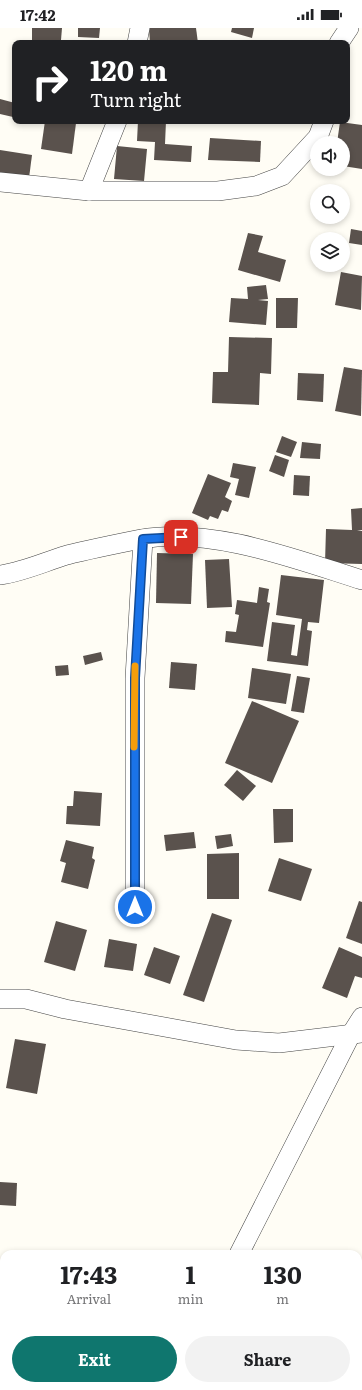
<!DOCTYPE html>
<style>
:root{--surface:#fff;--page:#f2f2f2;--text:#202124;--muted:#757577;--accent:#0f766e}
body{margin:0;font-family:Literata,serif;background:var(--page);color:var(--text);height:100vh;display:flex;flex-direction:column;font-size:15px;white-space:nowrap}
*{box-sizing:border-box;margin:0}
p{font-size:13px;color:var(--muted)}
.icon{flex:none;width:22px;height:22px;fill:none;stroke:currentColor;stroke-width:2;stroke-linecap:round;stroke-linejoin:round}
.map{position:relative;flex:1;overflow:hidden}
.panel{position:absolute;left:0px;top:1222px;width:362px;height:140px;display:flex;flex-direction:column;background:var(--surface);border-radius:12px 12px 0 0;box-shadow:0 2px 6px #0003}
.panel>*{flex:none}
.banner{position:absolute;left:12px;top:12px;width:338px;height:84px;border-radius:8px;box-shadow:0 2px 6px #0003;background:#202124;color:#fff;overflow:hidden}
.buttons{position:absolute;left:310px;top:108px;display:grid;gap:8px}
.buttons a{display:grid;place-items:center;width:40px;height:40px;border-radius:50%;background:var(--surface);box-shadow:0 2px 6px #0003;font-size:20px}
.pin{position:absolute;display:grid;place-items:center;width:34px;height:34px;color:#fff;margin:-17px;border-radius:8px;box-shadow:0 2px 6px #0006}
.me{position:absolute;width:44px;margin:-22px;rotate:0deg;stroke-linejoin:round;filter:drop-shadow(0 0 3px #0008)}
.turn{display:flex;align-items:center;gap:14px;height:84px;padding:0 12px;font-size:18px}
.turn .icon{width:52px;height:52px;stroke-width:2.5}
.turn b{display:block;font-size:28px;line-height:34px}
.eta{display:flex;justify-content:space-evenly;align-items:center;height:68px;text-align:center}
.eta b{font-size:24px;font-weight:700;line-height:28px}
.primary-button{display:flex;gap:8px;margin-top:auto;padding:8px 12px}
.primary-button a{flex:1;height:46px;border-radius:24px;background:var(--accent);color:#fff;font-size:16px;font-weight:700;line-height:46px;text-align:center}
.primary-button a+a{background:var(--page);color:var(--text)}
.status{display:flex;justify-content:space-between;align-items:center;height:28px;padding:0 20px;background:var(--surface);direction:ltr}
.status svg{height:11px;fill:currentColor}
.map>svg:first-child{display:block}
.building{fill:#5a524d}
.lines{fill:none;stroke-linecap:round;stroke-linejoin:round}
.street-casing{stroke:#444;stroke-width:20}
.street{stroke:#fff;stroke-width:19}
.route-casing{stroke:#114b97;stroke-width:10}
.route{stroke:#1a73e8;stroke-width:7}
.slow{stroke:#f59e0b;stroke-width:7}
</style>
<div class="status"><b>17:42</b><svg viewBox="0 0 49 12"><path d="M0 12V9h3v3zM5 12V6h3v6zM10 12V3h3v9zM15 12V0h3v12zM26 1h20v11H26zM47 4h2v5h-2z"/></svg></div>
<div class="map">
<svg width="362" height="1362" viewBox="0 0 362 1362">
<rect width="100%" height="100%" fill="#fffdf5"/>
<g class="building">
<polygon points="32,0 62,0 61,12 32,12"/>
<polygon points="78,0 100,0 99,10 78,9"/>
<polygon points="149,0 196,0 198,15 150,15"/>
<polygon points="232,0 254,0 252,10 231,4"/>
<polygon points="0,71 15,75 13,89 0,86"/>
<polygon points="45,93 76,95 72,126 41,121"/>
<polygon points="138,93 166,93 165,116 192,118 191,134 154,132 155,114 137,113"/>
<polygon points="340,94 362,97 362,141 343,138 343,115 337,115"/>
<polygon points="210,110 261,113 260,134 208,132"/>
<polygon points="117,118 147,121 144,153 114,151"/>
<polygon points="0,122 32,127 29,150 0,146"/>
<polygon points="351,201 362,203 362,217 349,215"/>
<polygon points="248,205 263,208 258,224 286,232 280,254 238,242"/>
<polygon points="341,244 362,248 361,282 335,277"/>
<polygon points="266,257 268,271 258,272 268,273 266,297 229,294 231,270 248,271 247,259"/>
<polygon points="276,270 298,270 297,300 276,300"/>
<polygon points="229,309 272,310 271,346 260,345 259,377 212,375 213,344 228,344"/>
<polygon points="344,339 362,342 361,388 335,383"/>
<polygon points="298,345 324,346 323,374 297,372"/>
<polygon points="282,408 297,414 291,429 276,424"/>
<polygon points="302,414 321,416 320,431 300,430"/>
<polygon points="275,427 289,432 284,449 269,443"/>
<polygon points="233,435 256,439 249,470 235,467 239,451 230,449"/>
<polygon points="208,446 231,455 225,469 232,473 228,484 222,482 218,491 210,488 208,492 192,485"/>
<polygon points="294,447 310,448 309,468 293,467"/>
<polygon points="362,480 362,502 357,502 362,503 362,536 325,535 326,501 352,502 351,481"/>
<polygon points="157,525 193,526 191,576 156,575"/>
<polygon points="229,531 232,579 207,580 205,532"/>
<polygon points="281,547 324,552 319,595 308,594 307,602 312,603 308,638 267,633 272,594 295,597 291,627 297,628 302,591 276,587"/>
<polygon points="259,559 269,561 267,574 270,575 263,619 225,614 226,603 236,604 239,587 235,586 237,572 257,575"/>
<polygon points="101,624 103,632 85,637 83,628"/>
<polygon points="171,634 197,636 195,662 169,660"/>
<polygon points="68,637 69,647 56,648 55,638"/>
<polygon points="252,640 291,646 286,676 248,670"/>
<polygon points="297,648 310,650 304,685 291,683"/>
<polygon points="252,673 299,693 272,755 225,735"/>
<polygon points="237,742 256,758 243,773 224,757"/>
<polygon points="74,763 102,765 100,798 66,796 67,778 73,778"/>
<polygon points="273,781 293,781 293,814 274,815"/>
<polygon points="194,804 196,820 166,823 164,807"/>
<polygon points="231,806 233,818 217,821 215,808"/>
<polygon points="66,812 94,819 92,830 95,832 88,861 61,854 66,835 60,833"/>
<polygon points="239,825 239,871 207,871 207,826"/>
<polygon points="279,830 312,841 301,873 268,863"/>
<polygon points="359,873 362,874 362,916 346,910"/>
<polygon points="212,885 232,892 204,974 183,967"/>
<polygon points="56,893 87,902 75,943 44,934"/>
<polygon points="109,911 137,916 133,943 104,939"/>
<polygon points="154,919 180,928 170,956 144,947"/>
<polygon points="339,919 362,929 362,950 355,948 347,970 322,960"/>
<polygon points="15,1011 46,1016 37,1066 6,1060"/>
<polygon points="0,1154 17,1155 16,1178 0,1177"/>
<polygon points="12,1358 25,1358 33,1362 11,1362"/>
</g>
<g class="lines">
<defs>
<g id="street">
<polyline points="137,15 140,0"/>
<polyline points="339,15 349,0"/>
<polyline points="0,154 89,163 218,163 256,158 282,148 318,109 324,93"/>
<polyline points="89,163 117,93"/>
<path d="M0,547C23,544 44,534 67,527C91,521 116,516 141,511C212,499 295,531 362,552"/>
<polyline points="135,879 135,650 143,511"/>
<polyline points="0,971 26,971 65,981 236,1012 279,1015 362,1005"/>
<polyline points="239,1226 350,1008 362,989"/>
<polyline points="163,1362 165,1358"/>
</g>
</defs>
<use href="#street" class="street-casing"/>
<use href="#street" class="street"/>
</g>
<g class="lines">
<defs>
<polyline id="route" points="135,879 135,650 143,511 181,509"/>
</defs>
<use href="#route" class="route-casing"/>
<use href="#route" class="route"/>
<polyline class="slow" points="134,719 135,638"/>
</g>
</svg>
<div class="buttons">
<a><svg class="icon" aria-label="sound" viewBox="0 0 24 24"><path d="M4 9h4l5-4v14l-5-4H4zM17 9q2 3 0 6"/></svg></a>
<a><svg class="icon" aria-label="search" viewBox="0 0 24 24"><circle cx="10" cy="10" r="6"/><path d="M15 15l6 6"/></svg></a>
<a><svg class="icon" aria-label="layers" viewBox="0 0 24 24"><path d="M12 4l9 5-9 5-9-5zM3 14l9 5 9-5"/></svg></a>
</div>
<div class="pin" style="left:181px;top:509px;background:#d93025"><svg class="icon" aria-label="arrive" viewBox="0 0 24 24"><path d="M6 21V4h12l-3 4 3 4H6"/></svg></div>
<svg class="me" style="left:135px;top:879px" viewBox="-20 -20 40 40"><circle r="17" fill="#1a73e8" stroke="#fff" stroke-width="3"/><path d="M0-11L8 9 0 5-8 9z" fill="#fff"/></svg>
<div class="banner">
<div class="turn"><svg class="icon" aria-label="right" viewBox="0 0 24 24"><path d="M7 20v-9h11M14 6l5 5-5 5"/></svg><div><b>120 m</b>Turn right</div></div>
</div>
<section class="panel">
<div class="eta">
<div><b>17:43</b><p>Arrival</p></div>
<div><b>1</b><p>min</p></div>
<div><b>130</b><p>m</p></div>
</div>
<div class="primary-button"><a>Exit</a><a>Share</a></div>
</section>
</div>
